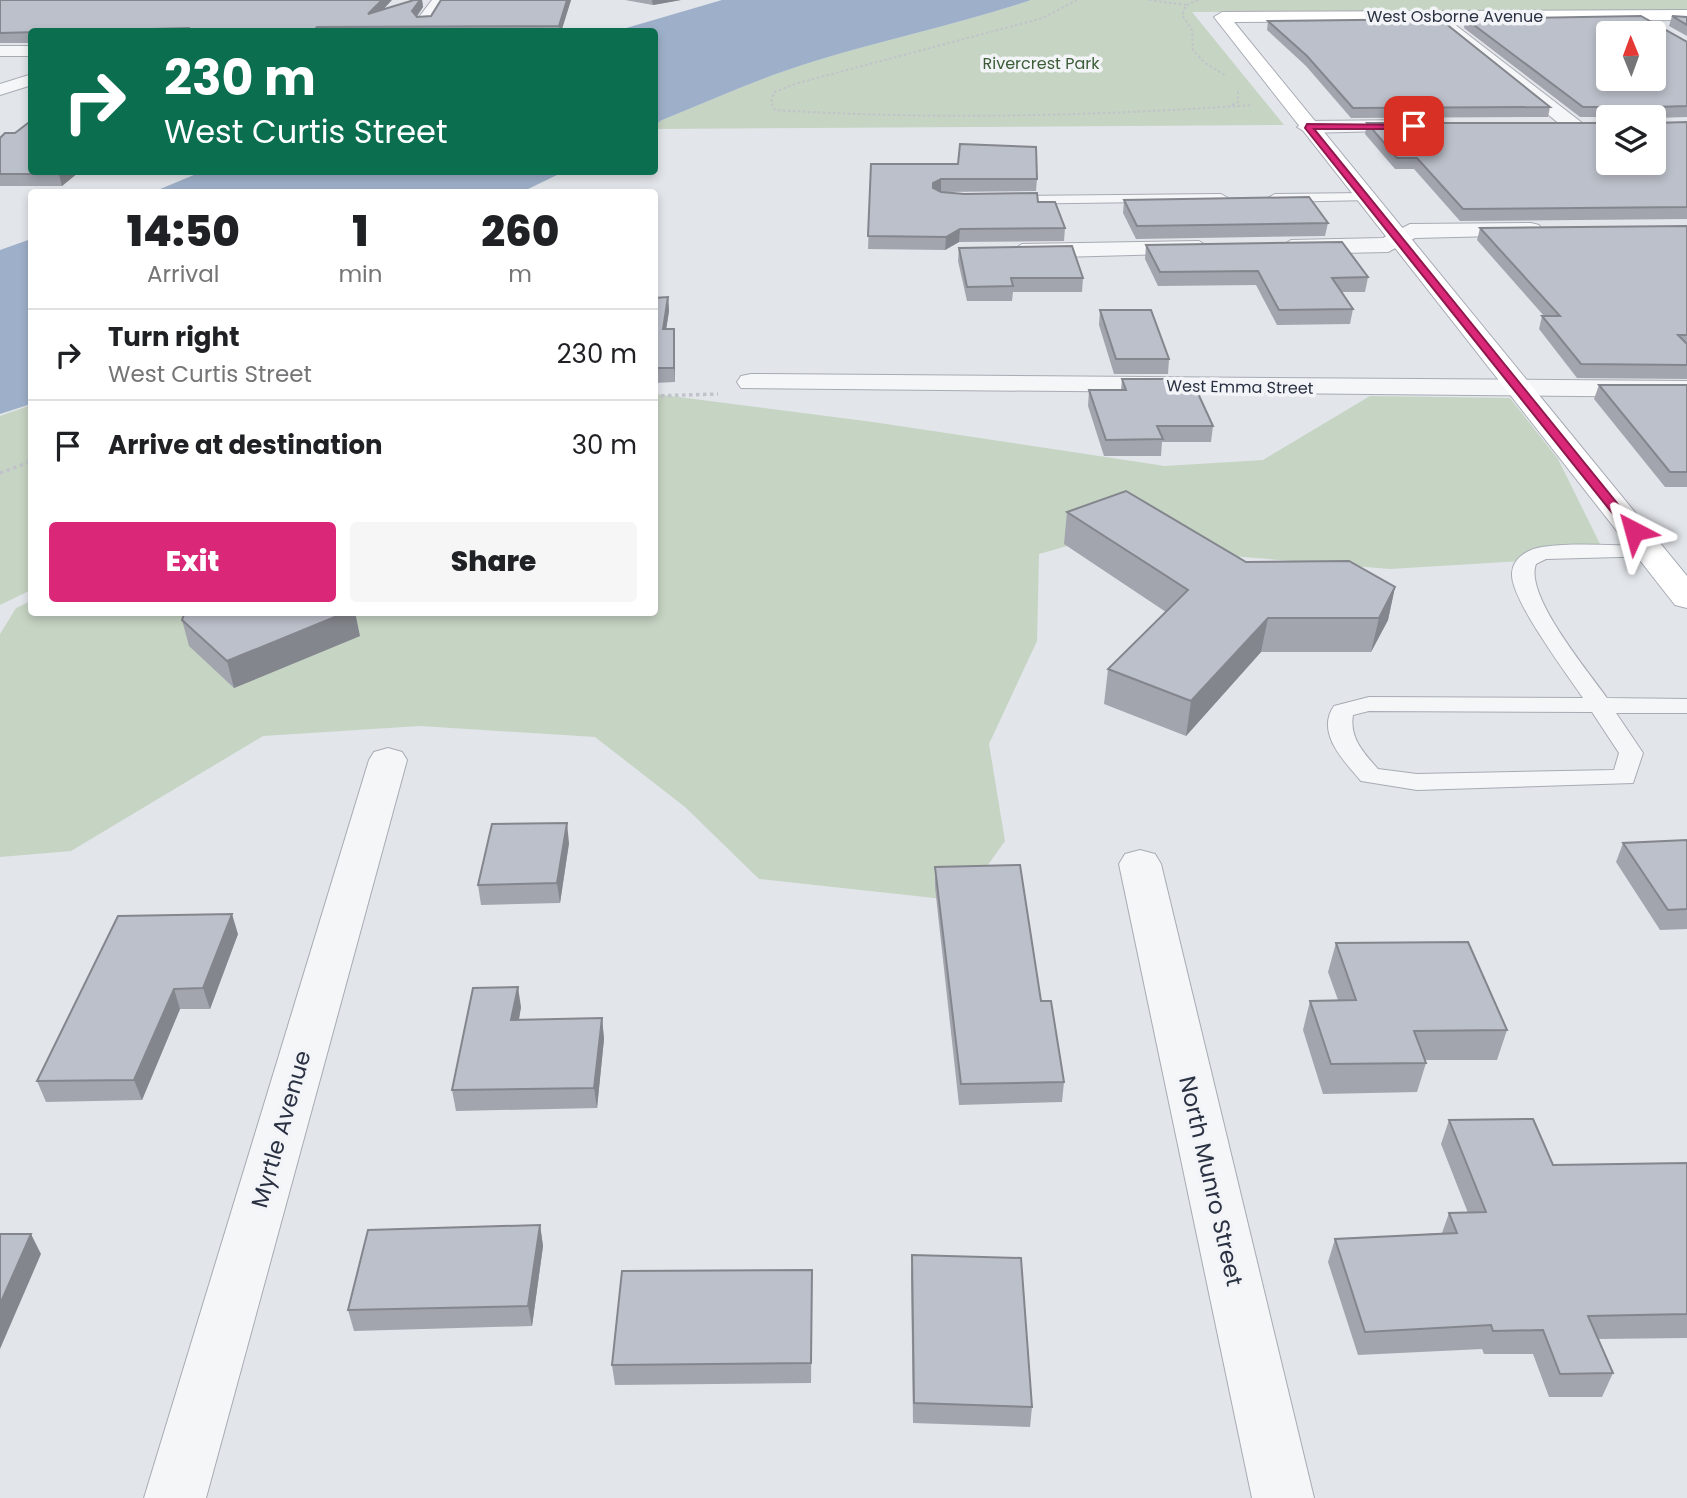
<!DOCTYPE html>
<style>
:root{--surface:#fff;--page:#f6f6f6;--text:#202124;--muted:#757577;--line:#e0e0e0;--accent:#db2777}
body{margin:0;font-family:Poppins,sans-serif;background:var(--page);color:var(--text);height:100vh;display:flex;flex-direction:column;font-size:26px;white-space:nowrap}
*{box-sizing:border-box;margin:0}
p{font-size:23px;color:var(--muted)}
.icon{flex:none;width:38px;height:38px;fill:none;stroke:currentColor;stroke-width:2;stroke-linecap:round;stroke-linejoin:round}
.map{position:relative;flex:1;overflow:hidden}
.panel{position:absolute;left:28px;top:189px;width:630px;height:427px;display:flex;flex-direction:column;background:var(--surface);border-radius:7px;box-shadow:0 4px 10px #0003}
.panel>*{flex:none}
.top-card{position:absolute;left:28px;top:28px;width:630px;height:147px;border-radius:7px;box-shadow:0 4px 10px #0003;background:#0b6e4f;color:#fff;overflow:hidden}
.needle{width:46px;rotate:359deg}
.buttons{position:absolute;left:1596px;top:21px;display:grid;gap:14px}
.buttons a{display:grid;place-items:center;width:70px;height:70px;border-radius:7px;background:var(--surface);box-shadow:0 4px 10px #0003;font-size:35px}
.pin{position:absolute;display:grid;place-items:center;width:60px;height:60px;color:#fff;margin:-30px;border-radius:14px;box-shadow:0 4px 10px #0006}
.me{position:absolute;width:77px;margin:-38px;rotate:321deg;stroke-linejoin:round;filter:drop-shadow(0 0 5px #0008)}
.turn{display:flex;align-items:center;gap:24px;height:147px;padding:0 21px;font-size:32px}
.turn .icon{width:91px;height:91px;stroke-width:2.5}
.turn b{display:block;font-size:49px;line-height:60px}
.eta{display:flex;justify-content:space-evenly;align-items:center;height:119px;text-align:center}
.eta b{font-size:42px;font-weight:800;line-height:49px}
.action{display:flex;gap:14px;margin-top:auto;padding:14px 21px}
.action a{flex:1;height:80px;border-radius:7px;background:var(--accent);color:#fff;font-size:28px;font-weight:800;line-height:80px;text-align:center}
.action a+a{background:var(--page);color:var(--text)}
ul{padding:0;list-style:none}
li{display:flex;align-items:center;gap:21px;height:91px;padding:0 21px;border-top:2px solid var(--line)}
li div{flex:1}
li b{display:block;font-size:26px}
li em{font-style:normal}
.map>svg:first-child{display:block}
.green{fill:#c6d4c3}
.water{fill:#9eb0c9}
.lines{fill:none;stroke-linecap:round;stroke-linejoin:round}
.lane-casing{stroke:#a7abb4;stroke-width:2}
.street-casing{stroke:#a7abb4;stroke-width:2}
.secondary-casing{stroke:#a7abb4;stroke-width:2}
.path-far1{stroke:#c0c3c9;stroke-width:2;stroke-dasharray:2.5 2.5;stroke-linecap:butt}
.path{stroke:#c0c3c9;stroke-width:3.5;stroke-dasharray:3.5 3.5;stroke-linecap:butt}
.lane{fill:#f5f6f8;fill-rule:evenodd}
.street{fill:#f5f6f8;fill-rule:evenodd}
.secondary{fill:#fff;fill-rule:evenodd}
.wall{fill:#a2a5ae}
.shaded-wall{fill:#84868d}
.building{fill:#bcc0ca;stroke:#84868d;stroke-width:2;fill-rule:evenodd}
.route{fill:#db2777;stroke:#8e194d;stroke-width:2}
.labels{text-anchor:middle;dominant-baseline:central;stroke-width:7;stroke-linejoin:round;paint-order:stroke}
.far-street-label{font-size:16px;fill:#2a3142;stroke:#f2f4f7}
.far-park-label{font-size:16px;fill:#3d5d38;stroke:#f2f4f7}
.near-street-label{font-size:23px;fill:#2a3142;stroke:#f2f4f7}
</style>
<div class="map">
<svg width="1687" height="1498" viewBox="0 0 1687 1498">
<rect width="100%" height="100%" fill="#e2e5ea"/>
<g class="green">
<path d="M1031,0H1687V10L1192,12L1284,125L655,129L660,121C711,100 762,77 815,61C886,39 960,24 1031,0Z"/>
<polygon points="655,394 873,422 1165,466 1263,460 1370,396 1510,398 1558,459 1606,556 1390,569 1231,556 1148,523 1039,554 1037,641 989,744 1005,841 962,901 759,879 685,807 595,737 420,726 263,736 71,851 0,857 0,634 16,608 31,601 32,612 654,612"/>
<polygon points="31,405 31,590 0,605 0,416"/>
</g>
<g class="water">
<path d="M722,0H1031C960,24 886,39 815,61C762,77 711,100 660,121L655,127L654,32L616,31Z"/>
<polygon points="201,172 563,172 522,192 153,192"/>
<polygon points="31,239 31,404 0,414 0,250"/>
</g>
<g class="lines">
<defs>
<g id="lane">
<polygon points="1365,193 1370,194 1370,200 1275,202 1268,198 1275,194"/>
<polygon points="1221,194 1228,198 1226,201 1006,204 999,200 1006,196"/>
<path d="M1650,546L1657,548L1660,552L1657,556L1546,559L1536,564C1524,595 1588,671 1607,698L1687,699V713H1616L1643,753L1633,783L1417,790L1361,781C1345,762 1315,733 1334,706L1369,697L1583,698C1567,674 1510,599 1512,573C1513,557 1529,549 1542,547C1577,542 1615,546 1650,546ZM1369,711L1592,712L1619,753L1614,770L1417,774L1378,769C1364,753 1349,738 1353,715Z"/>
</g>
<g id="street">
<polygon points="432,0 448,0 430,24 418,24 416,21"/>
<polygon points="1436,10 1581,122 1584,126 1581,130 1567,130 1430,18 1428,15"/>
<rect x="0" y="46" width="32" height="10"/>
<polygon points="32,74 32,85 0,95 0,84"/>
<polygon points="1417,120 1427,126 1424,130 1307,133 1297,127 1307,121"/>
<polygon points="1531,223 1539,225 1542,230 1539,235 1415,238 1388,252 1291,254 1280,247 1291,240 1383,238 1410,224"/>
<polygon points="1199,241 1210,248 1207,253 1022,258 1011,251 1022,244"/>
<polygon points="751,374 1687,381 1687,397 741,388 737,382 741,376"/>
<polygon points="388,748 402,752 407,760 206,1498 144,1498 369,760 374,752"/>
<polygon points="1140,850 1155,854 1161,864 1314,1498 1252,1498 1119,864 1125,854"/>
</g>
<polygon id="secondary" points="1687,10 1687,20 1234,22 1687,576 1687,608 1675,605 1214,17 1222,12"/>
</defs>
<use href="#lane" class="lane-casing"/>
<use href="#street" class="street-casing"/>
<use href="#secondary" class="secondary-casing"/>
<g class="path-far1">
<path d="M1077,0L1043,18L798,83L774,92L771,103L775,110C933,120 1095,116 1253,105"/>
<polyline points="1149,0 1186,5"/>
<polyline points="1198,0 1186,5 1182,15 1192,30 1193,50 1205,63 1225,75"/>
<polyline points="1232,105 1238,102 1238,90"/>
</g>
<g class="path">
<polyline points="654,396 718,394"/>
<polyline points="0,473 32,461"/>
</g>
<use href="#lane" class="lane"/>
<use href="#street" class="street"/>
<use href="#secondary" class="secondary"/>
</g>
<g class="wall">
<polygon points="0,0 383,9 414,0 422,0 423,7 417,17 431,16 441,0 571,0 561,32 32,32 32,43 0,43"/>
<polygon points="625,0 681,0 653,5"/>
<polygon points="1672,16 1687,17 1687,36 1669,26"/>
<polygon points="1466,19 1687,42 1687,117 1655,118 1655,123 1687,122 1687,219 1460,221 1414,169 1395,169 1365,134 1367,123 1608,123 1654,117 1580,117 1464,28"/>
<polygon points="1268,21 1550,107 1548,117 1351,118 1306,66 1267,30"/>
<polygon points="15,133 32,172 79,172 62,186 0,186 0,138"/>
<polygon points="871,164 1037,179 1036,191 940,192 1038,202 1065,228 1064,241 959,242 945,250 868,249"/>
<polygon points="1124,200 1328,223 1325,236 1136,239 1123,213"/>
<polygon points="1687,226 1687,379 1577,378 1539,329 1542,316 1544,316 1477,240 1480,228"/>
<polygon points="1146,245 1368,277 1365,292 1341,292 1353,309 1350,324 1277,325 1256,285 1158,286 1145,259"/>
<polygon points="959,248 1083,278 1082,292 1013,292 1012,301 967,301 958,261"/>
<polygon points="668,297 669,311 666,329 674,329 675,382 654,383 654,298"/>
<polygon points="1100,310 1169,359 1168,374 1114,374 1099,325"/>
<polygon points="1122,379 1181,389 1213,426 1211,442 1162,442 1161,456 1104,456 1088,406 1089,390 1121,390"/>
<polygon points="1599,385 1687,385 1687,487 1665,487 1594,399"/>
<polygon points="1067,512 1246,562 1395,587 1388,620 1371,652 1261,652 1186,736 1104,704 1108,669 1166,612 1064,544"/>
<polygon points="182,620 360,636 234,688 189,646"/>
<polygon points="1687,840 1687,929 1660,930 1616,862 1623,843"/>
<polygon points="569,843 560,903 481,905 478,885"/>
<polygon points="935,867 1041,1001 1064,1082 1062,1102 959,1105 935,887"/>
<polygon points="238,934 210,1009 180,1009 142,1100 46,1102 37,1081"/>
<polygon points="1336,943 1507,1030 1497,1060 1425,1060 1426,1063 1417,1092 1323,1094 1303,1030 1310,1001 1338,1000 1328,972"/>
<polygon points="521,1007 519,1020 602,1018 604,1039 597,1108 456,1111 452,1090"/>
<polygon points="1449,1120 1553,1165 1687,1163 1687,1338 1598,1339 1613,1373 1602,1397 1549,1397 1533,1354 1484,1354 1482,1349 1358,1355 1328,1262 1335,1239 1442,1233 1449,1213 1468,1213 1441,1144"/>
<polygon points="540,1225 543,1246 532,1326 354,1331 348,1310"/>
<polygon points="912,1255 1032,1407 1030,1427 913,1423 911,1275"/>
<polygon points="812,1290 811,1383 615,1385 612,1365"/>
</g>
<g class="shaded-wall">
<polygon points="382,0 392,0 370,24 368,14"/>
<polygon points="420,0 422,0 423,7 413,21 412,11"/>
<polygon points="567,0 571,0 561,32 560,32 559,26"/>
<polygon points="652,0 681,0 653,5"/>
<polygon points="62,172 79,172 62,186 59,174"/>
<polygon points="941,179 941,191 933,196 933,183"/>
<polygon points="960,229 959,242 945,250 946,237"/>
<polygon points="668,297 669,311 664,343 663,329"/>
<polygon points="674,329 675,343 675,382 674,368"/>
<polygon points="1395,587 1388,620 1371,652 1379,618"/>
<polygon points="347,612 355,612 360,636 234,688 227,661"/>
<polygon points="1268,618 1261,652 1186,736 1191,701"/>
<polygon points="567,823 569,843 560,903 557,883"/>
<polygon points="232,914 238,934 210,1009 203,988"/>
<polygon points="518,987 521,1007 515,1040 511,1020"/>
<polygon points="174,989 180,1009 142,1100 134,1080"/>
<polygon points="602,1018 604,1039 597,1108 594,1088"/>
<polygon points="540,1225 543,1246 532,1326 528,1306"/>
<polygon points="31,1234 41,1254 0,1349 0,1304"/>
</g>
<g class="building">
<polygon points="0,0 382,0 368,14 414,0 420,0 412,11 417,17 431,16 441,0 567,0 559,26 317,27 312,32 184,32 188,28 0,33"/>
<path d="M1641,16L1687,42V106L1655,107V123L1687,122V207L1463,209L1417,158H1397L1367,123H1608V163H1654V117H1613V107H1583L1466,19ZM1608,33H1654V79H1608Z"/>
<polygon points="1672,16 1687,17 1687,25"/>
<polygon points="1440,19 1550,107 1353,108 1307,56 1268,21"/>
<polygon points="32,120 32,172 62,172 59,174 0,174 0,138 5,133 15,133"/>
<polygon points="960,144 1036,147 1037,179 941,179 933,183 933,188 941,192 964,194 1037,193 1038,202 1055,202 1065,228 960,229 946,237 868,236 871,164 958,164"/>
<polygon points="1309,197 1328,223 1137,226 1124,200"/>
<polygon points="1687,226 1687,335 1678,335 1687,344 1687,365 1581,364 1542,316 1560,316 1480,228"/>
<polygon points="1342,242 1368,277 1332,278 1353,309 1279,310 1258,271 1160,272 1146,245"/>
<polygon points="1072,246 1083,278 1011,278 1013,286 967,287 959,248"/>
<polygon points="668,297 663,329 674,329 674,368 654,368 654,298"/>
<polygon points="1100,310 1151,310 1169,359 1116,359"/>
<polygon points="1122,379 1177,379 1181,389 1196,389 1213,426 1157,426 1163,439 1106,440 1089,390 1126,390"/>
<polygon points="1599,385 1687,385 1687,472 1670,472"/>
<polygon points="1126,491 1246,562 1349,561 1395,587 1379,618 1268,618 1191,701 1108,669 1188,590 1067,512"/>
<polygon points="185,612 347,612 227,661 182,620"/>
<polygon points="567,823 557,883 478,885 492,824"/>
<polygon points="1687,840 1687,909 1668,910 1623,843"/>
<polygon points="1020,865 1041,1001 1051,1001 1064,1082 961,1084 935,867"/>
<polygon points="232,914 203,988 174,989 134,1080 37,1081 118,916"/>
<polygon points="1468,942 1507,1030 1414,1031 1426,1063 1331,1064 1310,1001 1356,1000 1336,943"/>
<polygon points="518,987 511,1020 602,1018 594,1088 452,1090 473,988"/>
<polygon points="1533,1119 1553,1165 1687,1163 1687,1314 1588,1316 1613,1373 1560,1374 1543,1330 1493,1331 1491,1325 1365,1332 1335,1239 1457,1233 1449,1213 1486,1212 1449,1120"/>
<polygon points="540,1225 528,1306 348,1310 368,1230"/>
<polygon points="0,1234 31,1234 0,1304"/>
<polygon points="912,1255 1021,1258 1032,1407 914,1403"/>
<polygon points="812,1270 811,1363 612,1365 622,1271"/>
</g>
<polygon class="route" points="1307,124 1417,125 1414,129 1314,129 1638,529 1638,534 1629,534 1305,128"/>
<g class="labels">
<g class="far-street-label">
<text x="1455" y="16">West Osborne Avenue</text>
<text transform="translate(1240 387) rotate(1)">West Emma Street</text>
</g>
<g class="far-park-label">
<text x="1041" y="63">Rivercrest Park</text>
</g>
<g class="near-street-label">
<text transform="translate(281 1129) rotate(-74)">Myrtle Avenue</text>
<text transform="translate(1211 1181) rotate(77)">North Munro Street</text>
</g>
</g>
</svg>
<div class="buttons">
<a><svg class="needle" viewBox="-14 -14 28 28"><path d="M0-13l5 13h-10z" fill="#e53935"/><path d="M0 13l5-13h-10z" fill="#757577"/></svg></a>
<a><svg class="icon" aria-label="layers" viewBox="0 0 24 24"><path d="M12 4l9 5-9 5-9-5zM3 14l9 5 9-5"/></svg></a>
</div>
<div class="pin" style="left:1414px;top:126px;background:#d93025"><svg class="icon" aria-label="arrive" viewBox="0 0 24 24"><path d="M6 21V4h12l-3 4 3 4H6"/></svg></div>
<svg class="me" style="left:1634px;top:531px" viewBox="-20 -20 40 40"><path d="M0-17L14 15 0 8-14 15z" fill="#db2777" stroke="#fff" stroke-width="4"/></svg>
<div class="top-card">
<div class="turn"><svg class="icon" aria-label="right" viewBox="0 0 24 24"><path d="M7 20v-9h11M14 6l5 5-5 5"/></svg><div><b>230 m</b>West Curtis Street</div></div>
</div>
<section class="panel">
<div class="eta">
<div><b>14:50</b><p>Arrival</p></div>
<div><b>1</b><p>min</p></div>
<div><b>260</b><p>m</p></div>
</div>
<ul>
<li><svg class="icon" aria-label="right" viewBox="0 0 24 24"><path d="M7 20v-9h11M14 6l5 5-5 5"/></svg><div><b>Turn right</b><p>West Curtis Street</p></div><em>230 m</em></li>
<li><svg class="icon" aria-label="arrive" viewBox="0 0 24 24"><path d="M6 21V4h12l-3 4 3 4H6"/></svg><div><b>Arrive at destination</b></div><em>30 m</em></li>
</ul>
<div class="action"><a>Exit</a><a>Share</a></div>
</section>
</div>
